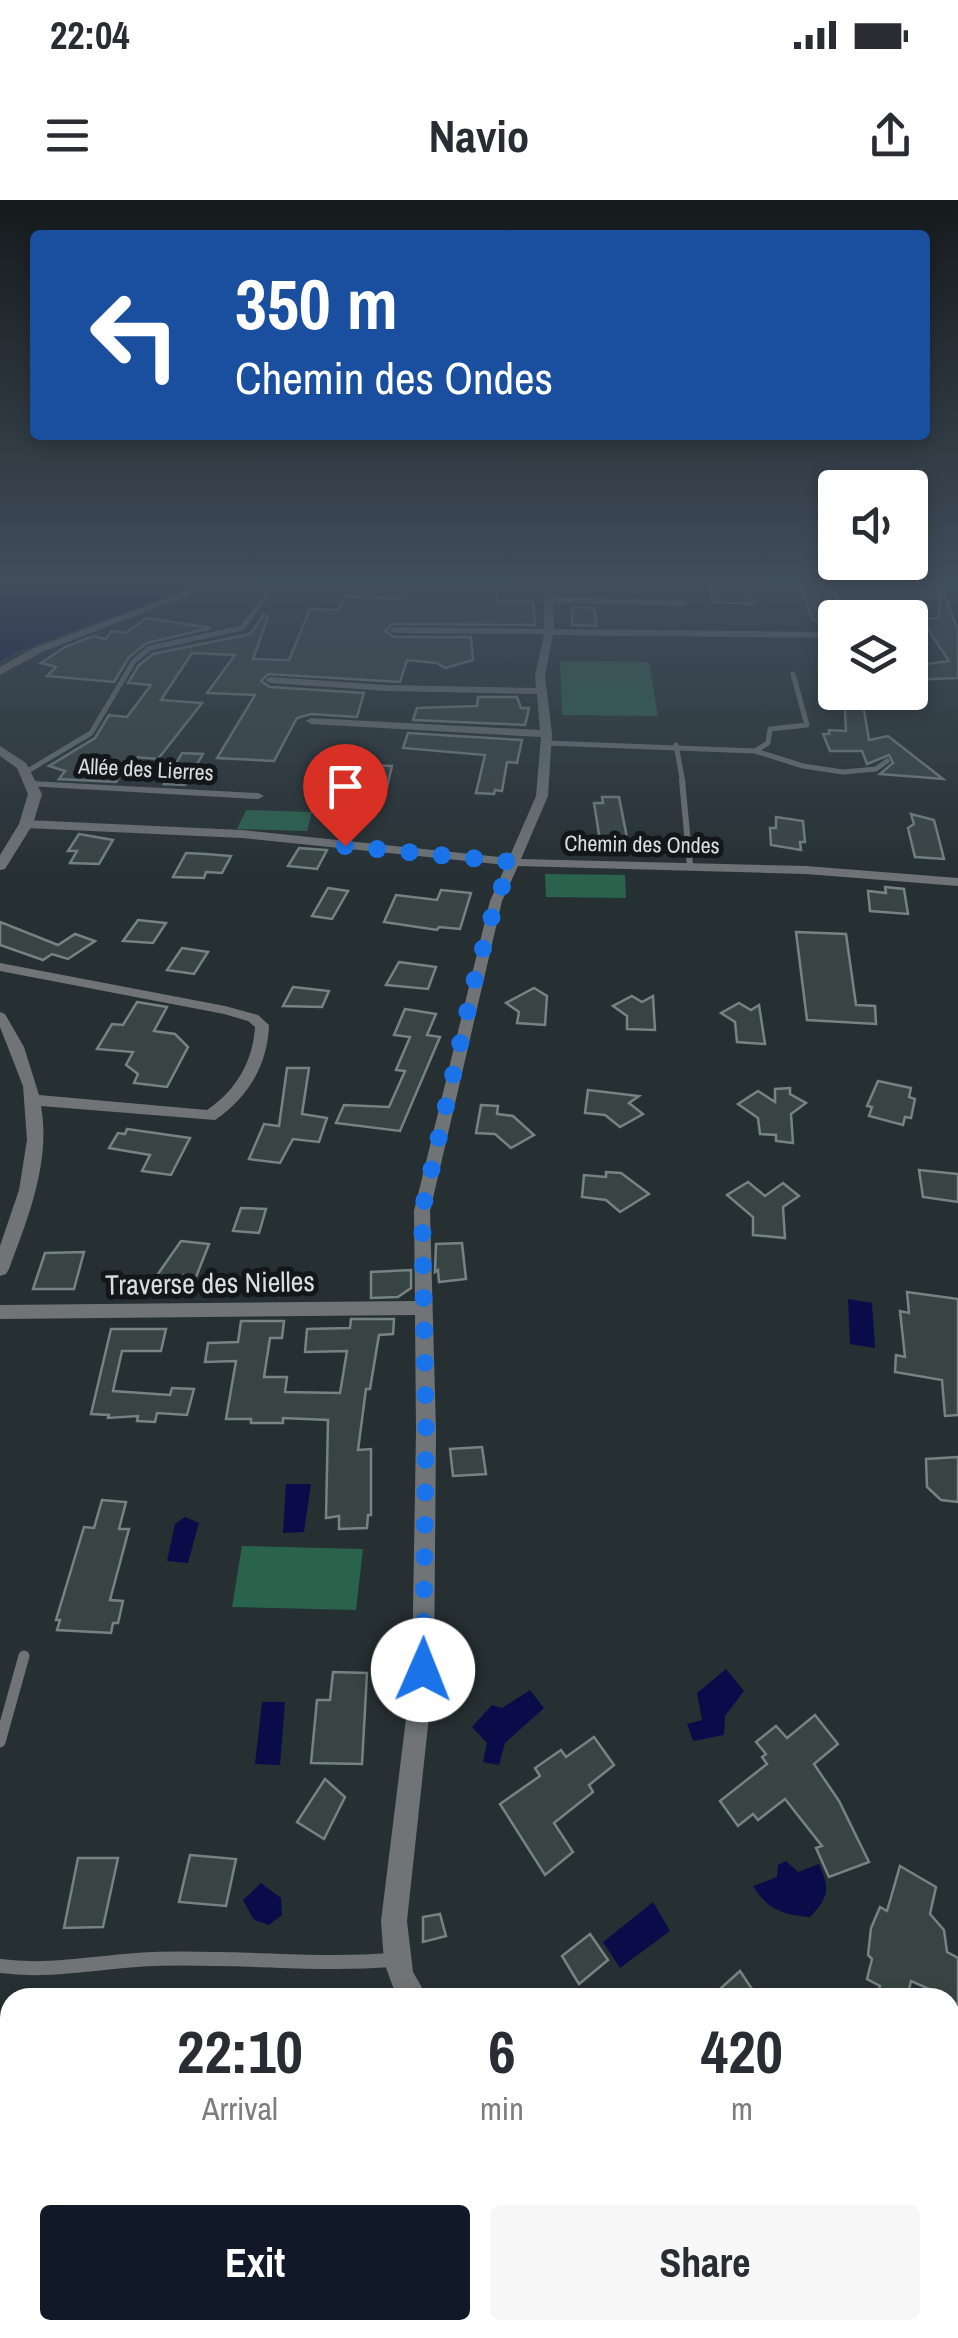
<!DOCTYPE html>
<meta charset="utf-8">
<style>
:root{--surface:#fff;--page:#f7f7f7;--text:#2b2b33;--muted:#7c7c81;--accent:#111827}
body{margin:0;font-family:"Archivo Narrow",sans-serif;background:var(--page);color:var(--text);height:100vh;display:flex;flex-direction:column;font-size:38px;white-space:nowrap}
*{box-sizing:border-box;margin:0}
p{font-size:32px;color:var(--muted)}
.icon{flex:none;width:55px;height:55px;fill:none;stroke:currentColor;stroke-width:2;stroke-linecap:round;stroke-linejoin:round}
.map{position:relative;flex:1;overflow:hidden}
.side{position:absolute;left:0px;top:1788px;width:960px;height:352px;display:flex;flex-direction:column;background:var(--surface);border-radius:30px 30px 0 0;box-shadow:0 5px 15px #0003}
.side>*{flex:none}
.guide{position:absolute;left:30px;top:30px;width:900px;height:210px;border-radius:10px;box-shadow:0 5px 15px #0003;background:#1a4fa0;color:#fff;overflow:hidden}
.buttons{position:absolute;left:818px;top:270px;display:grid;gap:20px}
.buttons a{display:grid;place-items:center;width:110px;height:110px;border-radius:10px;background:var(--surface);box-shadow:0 5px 15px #0003;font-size:50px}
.pin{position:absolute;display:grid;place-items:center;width:85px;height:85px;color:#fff;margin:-102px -42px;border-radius:50% 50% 50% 0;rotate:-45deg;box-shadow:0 0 10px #0007}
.pin .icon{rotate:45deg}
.me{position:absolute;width:110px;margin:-55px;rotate:1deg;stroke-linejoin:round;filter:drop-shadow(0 0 8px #0008)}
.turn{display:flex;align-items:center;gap:35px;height:210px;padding:0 40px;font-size:45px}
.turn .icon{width:130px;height:130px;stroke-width:2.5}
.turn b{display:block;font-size:70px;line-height:85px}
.eta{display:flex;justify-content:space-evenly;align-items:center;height:170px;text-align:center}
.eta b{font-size:60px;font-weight:700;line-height:70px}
.cta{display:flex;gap:20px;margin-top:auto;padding:20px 40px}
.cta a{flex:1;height:115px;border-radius:10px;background:var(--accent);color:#fff;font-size:40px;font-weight:700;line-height:115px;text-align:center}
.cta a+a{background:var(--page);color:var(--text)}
.status{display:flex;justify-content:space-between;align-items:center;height:70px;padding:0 50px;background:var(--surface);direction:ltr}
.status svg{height:28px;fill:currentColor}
header{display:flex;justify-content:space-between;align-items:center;height:130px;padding:0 40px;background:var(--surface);font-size:45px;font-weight:700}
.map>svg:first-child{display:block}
.green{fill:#2a634d}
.water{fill:#0a0c49}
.building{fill:#384443;stroke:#768382;stroke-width:2.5}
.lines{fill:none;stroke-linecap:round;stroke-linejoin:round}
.service-far3{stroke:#707477;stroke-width:5}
.service-far2{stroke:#707477;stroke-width:6}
.service-far1{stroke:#707477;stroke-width:11}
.service{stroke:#707477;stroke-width:14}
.minor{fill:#707477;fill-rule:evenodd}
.tertiary{fill:#707477;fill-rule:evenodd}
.route{stroke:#1a73e8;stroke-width:18;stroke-dasharray:0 32.4}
.labels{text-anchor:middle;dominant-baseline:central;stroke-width:10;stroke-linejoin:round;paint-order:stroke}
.far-street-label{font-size:22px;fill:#d9dfe1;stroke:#131719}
.street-label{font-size:28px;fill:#d9dfe1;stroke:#131719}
</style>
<div class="status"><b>22:04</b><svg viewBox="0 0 49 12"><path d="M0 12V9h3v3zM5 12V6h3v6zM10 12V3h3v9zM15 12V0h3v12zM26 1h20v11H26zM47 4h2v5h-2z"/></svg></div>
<header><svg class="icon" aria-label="menu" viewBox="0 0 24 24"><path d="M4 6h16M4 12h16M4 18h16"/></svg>Navio<svg class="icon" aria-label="share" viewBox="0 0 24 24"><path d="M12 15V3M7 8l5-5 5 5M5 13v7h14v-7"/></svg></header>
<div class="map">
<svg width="958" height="2138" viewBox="0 0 958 2138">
<rect width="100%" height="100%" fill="#263033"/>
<g class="green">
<polygon points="560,461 649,462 658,516 562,515"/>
<polygon points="246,610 312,612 307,631 237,629"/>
<polygon points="545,674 625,675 626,698 546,697"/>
<polygon points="242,1346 363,1349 356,1410 232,1407"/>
</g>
<g class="water">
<polygon points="0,385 200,385 15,452 0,461"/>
<polygon points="848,1099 872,1103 875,1148 850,1144"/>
<polygon points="286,1284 311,1284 304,1332 283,1333"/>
<polygon points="185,1317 199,1323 188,1363 167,1361 175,1324"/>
<polygon points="726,1469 744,1491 725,1516 724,1535 693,1541 687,1524 702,1520 697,1493"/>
<polygon points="530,1490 544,1508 505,1543 499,1565 483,1562 487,1543 472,1527 492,1505 502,1508"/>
<polygon points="262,1502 285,1502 280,1565 255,1564"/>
<path d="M786,1661L798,1672L819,1664C830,1688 829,1698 810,1717C782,1715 767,1709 753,1686L777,1677L778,1665Z"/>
<polygon points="261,1683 281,1698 282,1715 269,1725 254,1720 243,1700"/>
<polygon points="653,1702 670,1731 620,1768 603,1742"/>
</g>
<g class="building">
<polygon points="410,385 499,385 496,401 533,402 535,425 392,424 385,431 394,437 471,437 473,460 445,468 437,463 407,460 400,482 268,474 261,481 270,487 364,493 357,517 311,514 297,518 274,561 217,558 255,495 207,493 235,455 192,453 161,500 202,503 158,559 134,557 116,582 59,579 65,571 49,566 95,538 109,515 127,517 151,485 128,483 139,465 153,454 250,434 264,415 268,417 253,459 289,460 310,409 338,410 345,396 399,398"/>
<polygon points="711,385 748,385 754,404 712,402"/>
<polygon points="800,385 822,385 835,408 829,409 832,422 813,421"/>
<polygon points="940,385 958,430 958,478 910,480 910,466 949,461 921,419 939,418"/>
<polygon points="572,407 594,408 597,426 572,425"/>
<polygon points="146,418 211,428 147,443 129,457 114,482 47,476 56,467 41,463 65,447 93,436 106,439 112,431 126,433"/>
<polygon points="844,492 861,492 869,540 888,536 943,579 880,574 893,563 889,555 867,564 862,551 830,551 823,534 829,534 829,530 846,531"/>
<polygon points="478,497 517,497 521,508 529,508 525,525 413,520 417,508 477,506"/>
<polygon points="408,533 522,540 517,563 507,562 502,591 495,590 494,594 476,593 485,555 403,548"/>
<polygon points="182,553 203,554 185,585 164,584"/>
<polygon points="364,565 392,566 387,587 370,586 367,614 334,611 350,572 361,572"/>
<polygon points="602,597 619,597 629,648 614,651 601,647 594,603 603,603"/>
<polygon points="911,614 934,620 944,659 915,657 908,628 914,624"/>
<polygon points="776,617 803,621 805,642 800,642 801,650 771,645 770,628 776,628"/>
<polygon points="79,634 113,640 99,664 70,663 77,651 68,651"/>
<polygon points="299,648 327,650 317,669 288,666"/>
<polygon points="186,653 206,654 231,656 222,673 206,672 204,678 173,677"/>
<polygon points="885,687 904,689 908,714 870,711 868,691 886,693"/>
<polygon points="328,688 348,691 332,719 312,716"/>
<polygon points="441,690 471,693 460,729 439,727 437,730 384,722 396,695 437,700"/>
<polygon points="138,720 166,723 153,743 123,741"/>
<polygon points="0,722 58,745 75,734 95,741 68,759 52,754 43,760 0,745"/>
<polygon points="796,732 846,734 856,805 875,806 876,824 807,820"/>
<polygon points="182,748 208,752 194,774 167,770"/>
<polygon points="399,762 436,767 428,789 386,785"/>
<polygon points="293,787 329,791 322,807 283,806"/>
<polygon points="534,788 547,796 545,825 517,823 519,812 506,803"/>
<polygon points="632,796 642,802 653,796 655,830 627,829 627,816 613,806"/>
<polygon points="137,802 167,807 154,831 175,834 188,847 167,887 134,883 138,874 126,865 133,852 97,849 112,824 123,825"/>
<polygon points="739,803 751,810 759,805 765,844 737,842 735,822 721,813"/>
<polygon points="405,809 436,814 427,835 440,837 400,931 336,923 344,905 389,907 405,871 396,870 410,837 394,835"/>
<polygon points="287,868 309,868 302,914 327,918 319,942 293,939 280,963 249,959 264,924 279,926"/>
<polygon points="878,881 911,888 909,897 915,899 911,918 905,917 903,925 869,916 872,907 867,906"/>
<polygon points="790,888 790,894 806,903 791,914 793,943 776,941 776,935 760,934 758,918 738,904 758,891 775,902 775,889"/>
<polygon points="588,890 639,896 629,903 643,914 620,927 605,915 585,913"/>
<polygon points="481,905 498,906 497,914 513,916 534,935 511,948 495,934 476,933"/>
<polygon points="127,929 190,938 171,975 142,971 150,955 109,948 118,933 125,934"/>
<polygon points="919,970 958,974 958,1002 923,997"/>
<polygon points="606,972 621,973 649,994 620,1012 606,1000 582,997 584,975 606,977"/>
<polygon points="748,982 765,996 783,983 799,996 783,1007 785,1038 753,1035 753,1017 727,995"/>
<polygon points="241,1008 266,1009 259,1033 233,1031"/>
<polygon points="181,1041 209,1044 196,1077 184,1075 180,1085 153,1081"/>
<polygon points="462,1043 466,1079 439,1082 438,1070 435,1072 436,1044"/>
<polygon points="84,1052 74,1089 33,1089 45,1053"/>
<polygon points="411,1070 411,1088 398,1097 371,1098 371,1072"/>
<polygon points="907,1092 958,1099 958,1215 945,1216 942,1180 895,1172 896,1155 905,1157 900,1111 909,1113"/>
<polygon points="351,1119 394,1119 393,1134 379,1135 370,1189 366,1189 358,1250 371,1249 371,1315 368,1315 367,1328 339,1329 339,1316 326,1318 328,1220 283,1218 283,1223 251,1223 251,1219 226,1219 236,1161 205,1162 208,1143 238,1142 241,1121 284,1121 282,1138 270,1138 264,1177 287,1177 285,1192 340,1193 347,1151 305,1152 307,1129 350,1128"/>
<polygon points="111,1129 166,1129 161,1151 122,1151 113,1191 170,1195 172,1188 194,1189 187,1215 157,1213 155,1222 137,1221 138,1216 108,1218 109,1215 91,1214"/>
<polygon points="482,1247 486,1274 453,1276 450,1249"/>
<polygon points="958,1257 958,1302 941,1300 927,1287 926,1259"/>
<polygon points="102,1300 126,1302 119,1329 129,1329 110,1400 123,1401 118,1423 113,1423 111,1433 57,1430 60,1420 56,1420 84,1327 94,1328"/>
<polygon points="333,1472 367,1473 362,1564 311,1563 317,1500 330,1500"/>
<polygon points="815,1515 838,1544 814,1564 839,1601 869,1662 829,1677 816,1648 822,1646 785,1599 758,1620 753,1614 738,1626 720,1601 767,1564 762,1557 766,1554 756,1542 776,1526 787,1538"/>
<polygon points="594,1537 614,1565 589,1585 593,1592 554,1623 573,1652 545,1675 500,1604 540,1576 535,1568 561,1550 566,1557"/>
<polygon points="325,1579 345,1597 324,1639 297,1622"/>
<polygon points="190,1655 236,1659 226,1706 179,1702"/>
<polygon points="78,1658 118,1658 103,1727 64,1728"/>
<polygon points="900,1666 936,1687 930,1714 944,1730 947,1752 958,1758 958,1806 950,1798 911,1781 907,1798 877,1798 880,1786 867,1779 872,1759 868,1755 871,1728 880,1707 887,1711"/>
<polygon points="440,1714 446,1736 423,1742 423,1717"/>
<polygon points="590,1734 608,1760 579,1784 562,1756"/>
<polygon points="740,1771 758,1798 710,1798"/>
</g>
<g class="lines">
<g class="service-far3">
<polyline points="831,385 846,418"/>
<polyline points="547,543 755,551 803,566 843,572 876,569 887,561"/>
<polyline points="676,545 683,583"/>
<polyline points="755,551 768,543 770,529 807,525 793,474"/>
<polyline points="26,572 91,533 134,461 150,448 242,428 274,385"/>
</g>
<polyline class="service-far2" points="682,580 690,665"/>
<polyline class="service-far1" points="0,1542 24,1456"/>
<path class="service" d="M0,1766C52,1773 101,1761 153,1759C233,1756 312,1766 392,1760"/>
<g class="minor">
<polygon points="545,385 553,385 553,397 683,400 687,403 683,406 553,403 554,429 835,432 835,438 553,435 545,476 552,534 548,596 521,659 806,666 958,678 958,686 806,674 518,666 502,701 430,1011 436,1231 434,1470 407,1721 413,1772 428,1798 397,1798 384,1762 381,1721 412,1470 416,1231 415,1115 0,1119 0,1105 415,1101 414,1011 490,701 506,665 242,638 26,628 20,624 26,620 242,630 509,658 536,596 541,537 311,524 306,521 311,518 540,530 537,494 387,491 270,483 265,480 270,477 387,485 536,488 535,476 544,434 394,433 389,430 394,427 544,429"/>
<polygon points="31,581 258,593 264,596 258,599 27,586 27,582"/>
<path d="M0,763L225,806L258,815L269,825C268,864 248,898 215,920L41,906C51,962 28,1018 9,1069L6,1074L0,1076V1046L19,990L27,940L23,886L0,827V812L5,814L24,847L39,895L207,910C236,891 253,861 255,827L248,821L224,814L0,771Z"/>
<polygon points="798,2130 830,2130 827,2138 795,2138"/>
</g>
<g class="tertiary">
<polygon points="201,385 215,385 42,452 0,475 0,467 34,448"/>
<polygon points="0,546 26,563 42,594 33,624 5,669 0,670 0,655 19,624 28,594 17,568 0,556"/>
<polygon points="958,1903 958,1935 950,1938 950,1906"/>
<polygon points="254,2130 320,2130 317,2138 251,2138"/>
</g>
</g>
<linearGradient id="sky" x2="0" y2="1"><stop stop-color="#151a1c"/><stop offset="0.56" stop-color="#414e5b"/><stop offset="1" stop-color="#414e5b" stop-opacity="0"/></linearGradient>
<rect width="958" height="684" fill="url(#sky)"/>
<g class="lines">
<polyline class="route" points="345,646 512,662 496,701 476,774 422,1011 426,1231 423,1470"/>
</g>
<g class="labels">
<g class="far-street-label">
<text transform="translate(146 569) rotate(3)">Allée des Lierres</text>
<text transform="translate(642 644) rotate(1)">Chemin des Ondes</text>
</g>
<g class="street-label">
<text transform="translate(210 1083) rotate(-1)">Traverse des Nielles</text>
</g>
</g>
</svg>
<div class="buttons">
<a><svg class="icon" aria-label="sound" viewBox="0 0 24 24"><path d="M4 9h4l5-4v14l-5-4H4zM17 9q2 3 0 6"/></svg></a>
<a><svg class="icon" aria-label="layers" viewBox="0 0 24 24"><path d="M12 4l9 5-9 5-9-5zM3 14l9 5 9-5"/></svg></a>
</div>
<div class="pin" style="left:345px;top:646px;background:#d93025"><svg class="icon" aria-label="arrive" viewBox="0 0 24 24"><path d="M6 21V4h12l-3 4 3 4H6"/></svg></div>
<svg class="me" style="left:423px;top:1470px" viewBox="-20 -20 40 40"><circle r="19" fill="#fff"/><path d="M0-13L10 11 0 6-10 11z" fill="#1a73e8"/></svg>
<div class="guide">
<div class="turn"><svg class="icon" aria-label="left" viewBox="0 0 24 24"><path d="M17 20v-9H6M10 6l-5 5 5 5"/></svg><div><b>350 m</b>Chemin des Ondes</div></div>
</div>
<section class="side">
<div class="eta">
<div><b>22:10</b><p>Arrival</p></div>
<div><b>6</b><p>min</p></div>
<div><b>420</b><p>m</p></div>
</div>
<div class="cta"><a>Exit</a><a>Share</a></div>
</section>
</div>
